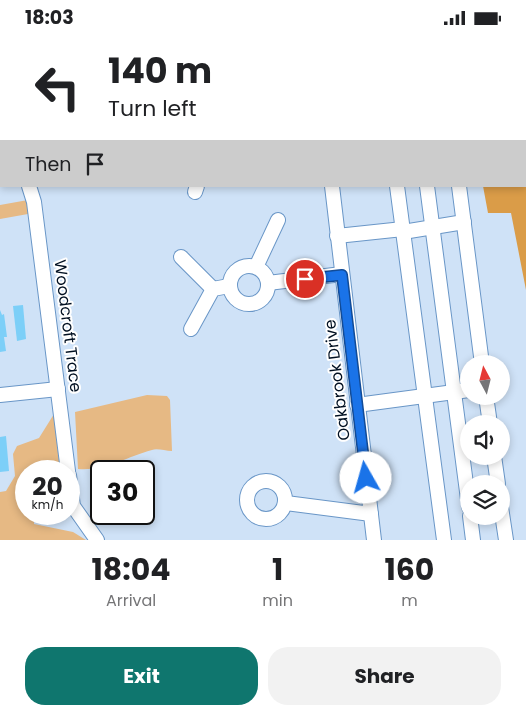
<!DOCTYPE html>
<style>
:root{--surface:#fff;--page:#f2f2f2;--text:#202124;--muted:#757577;--accent:#0f766e}
body{margin:0;font-family:Poppins,sans-serif;background:var(--page);color:var(--text);height:100vh;display:flex;flex-direction:column;font-size:19px;white-space:nowrap}
*{box-sizing:border-box;margin:0}
p{font-size:16px;color:var(--muted)}
.icon{flex:none;width:28px;height:28px;fill:none;stroke:currentColor;stroke-width:2;stroke-linecap:round;stroke-linejoin:round}
.map{position:relative;height:505px;overflow:hidden}
.details{display:flex;flex-direction:column;background:var(--surface);flex:1}
.details>*{flex:none}
.guide{position:absolute;left:0px;top:0px;width:526px;height:152px;box-shadow:0 2px 8px #0003;background:#fff;color:var(--text);overflow:hidden}
.needle{width:32px;rotate:353deg}
.buttons{position:absolute;left:460px;top:320px;display:grid;gap:10px}
.buttons a{display:grid;place-items:center;width:50px;height:50px;border-radius:50%;background:var(--surface);box-shadow:0 2px 8px #0003;font-size:25px}
.speed{position:absolute;left:15px;top:425px;display:flex;gap:10px;font-size:25px;font-weight:700;text-align:center}
.speed>*{display:grid;place-content:center;width:65px;height:65px;border-radius:50%;background:var(--surface);box-shadow:0 2px 8px #0003;line-height:1}
.speed small{font-size:12px;font-weight:400}
.speed .limit{border:2px solid #111;border-radius:8px;background:#fff;color:#111}
.pin{position:absolute;display:grid;place-items:center;width:42px;height:42px;color:#fff;margin:-21px;border:2px solid #fff;border-radius:50%;box-shadow:0 1px 5px #0007}
.me{position:absolute;width:55px;margin:-28px;rotate:353deg;stroke-linejoin:round;filter:drop-shadow(0 0 4px #0008)}
.turn{display:flex;align-items:center;gap:18px;height:105px;padding:0 25px;font-size:22px}
.turn .icon{width:65px;height:65px;stroke-width:2.5}
.turn b{display:block;font-size:35px;line-height:42px}
.then{display:flex;align-items:center;height:48px;padding:0 25px;background:#0003;gap:10px;font-size:19px}
.eta{display:flex;justify-content:space-evenly;align-items:center;height:85px;text-align:center}
.eta b{font-size:30px;font-weight:700;line-height:35px}
.button{display:flex;gap:10px;margin-top:auto;padding:10px 25px}
.button a{flex:1;height:58px;border-radius:20px;background:var(--accent);color:#fff;font-size:20px;font-weight:700;line-height:58px;text-align:center}
.button a+a{background:var(--page);color:var(--text)}
.status{display:flex;justify-content:space-between;align-items:center;height:35px;padding:0 25px;background:var(--surface);direction:ltr}
.status svg{height:14px;fill:currentColor}
.map>svg:first-child{display:block}
.green{fill:#e6b984}
.forest{fill:#da9c48}
.lines{fill:none;stroke-linecap:round;stroke-linejoin:round}
.stream{stroke:#2a7d80;stroke-width:3}
.building{fill:#7ccff8}
.minor-casing{stroke:#6996c7;stroke-width:16}
.minor{stroke:#fff;stroke-width:14}
.route-casing{stroke:#114b97;stroke-width:12}
.route{stroke:#1a73e8;stroke-width:9}
.labels{text-anchor:middle;dominant-baseline:central;stroke-width:4;stroke-linejoin:round;paint-order:stroke}
.street-label{font-size:16px;fill:#011022;stroke:#fff}
</style>
<div class="status"><b>18:03</b><svg viewBox="0 0 49 12"><path d="M0 12V9h3v3zM5 12V6h3v6zM10 12V3h3v9zM15 12V0h3v12zM26 1h20v11H26zM47 4h2v5h-2z"/></svg></div>
<div class="map">
<svg width="526" height="505" viewBox="0 0 526 505">
<rect width="100%" height="100%" fill="#cfe2f7"/>
<g class="green">
<polygon points="28,165 28,179 0,184 0,170"/>
<path d="M147,360L167,361L170,365L172,416C165,416 157,413 152,415C126,422 106,436 78,434L75,377Z"/>
<polygon points="54,379 60,436 26,436 26,479 34,479 34,489 73,497 86,505 0,505 0,457 6,456 15,441 13,419 17,411 39,403"/>
</g>
<polygon class="forest" points="63,0 526,0 526,255 511,178 488,178 483,151 525,151 525,1"/>
<g class="lines">
<g class="stream">
<polyline points="9,1 9,0"/>
<polyline points="0,10 1,9"/>
</g>
</g>
<g class="building">
<polygon points="23,270 26,304 17,306 13,271"/>
<polygon points="0,275 2,280 4,279 7,302 4,302 6,316 0,317"/>
<polygon points="6,401 9,436 0,437 0,402"/>
</g>
<g class="lines">
<defs>
<g id="minor">
<polyline points="0,58 1,58"/>
<polyline points="29,151 34,167 68,436"/>
<polyline points="332,151 374,505"/>
<polyline points="397,151 444,505"/>
<polyline points="427,151 469,472"/>
<polyline points="459,151 482,329"/>
<polyline points="195,157 197,151"/>
<polyline points="403,197 464,187"/>
<polyline points="337,201 403,194"/>
<polyline points="181,222 213,254"/>
<circle cx="249" cy="250" r="19"/>
<polyline points="256,232 278,185"/>
<polyline points="268,248 342,239"/>
<polyline points="191,294 213,254 229,251"/>
<polyline points="0,360 58,354"/>
<polyline points="486,361 490,389"/>
<polyline points="357,370 469,355"/>
<polyline points="494,421 498,449"/>
<polyline points="69,440 73,471 97,505"/>
<circle cx="266" cy="465" r="19"/>
<polyline points="286,468 371,479"/>
<polyline points="501,472 506,505"/>
<polyline points="470,481 473,505"/>
</g>
</defs>
<use href="#minor" class="minor-casing"/>
<use href="#minor" class="minor"/>
</g>
<g class="lines">
<defs>
<polyline id="route" points="305,244 342,240 366,443"/>
</defs>
<use href="#route" class="route-casing"/>
<use href="#route" class="route"/>
</g>
<g class="labels">
<g class="street-label">
<text transform="translate(68 291) rotate(83)">Woodcroft Trace</text>
<text transform="translate(337 345) rotate(-97)">Oakbrook Drive</text>
</g>
</g>
</svg>
<div class="buttons">
<a><svg class="needle" viewBox="-14 -14 28 28"><path d="M0-13l5 13h-10z" fill="#e53935"/><path d="M0 13l5-13h-10z" fill="#757577"/></svg></a>
<a><svg class="icon" aria-label="sound" viewBox="0 0 24 24"><path d="M4 9h4l5-4v14l-5-4H4zM17 9q2 3 0 6"/></svg></a>
<a><svg class="icon" aria-label="layers" viewBox="0 0 24 24"><path d="M12 4l9 5-9 5-9-5zM3 14l9 5 9-5"/></svg></a>
</div>
<div class="speed"><div>20<small>km/h</small></div><div class="limit">30</div></div>
<div class="pin" style="left:305px;top:244px;background:#d93025"><svg class="icon" aria-label="arrive" viewBox="0 0 24 24"><path d="M6 21V4h12l-3 4 3 4H6"/></svg></div>
<svg class="me" style="left:366px;top:443px" viewBox="-20 -20 40 40"><circle r="19" fill="#fff"/><path d="M0-13L10 11 0 6-10 11z" fill="#1a73e8"/></svg>
<div class="guide">
<div class="turn"><svg class="icon" aria-label="left" viewBox="0 0 24 24"><path d="M17 20v-9H6M10 6l-5 5 5 5"/></svg><div><b>140 m</b>Turn left</div></div>
<div class="then">Then<svg class="icon" aria-label="arrive" viewBox="0 0 24 24"><path d="M6 21V4h12l-3 4 3 4H6"/></svg></div>
</div>
</div>
<section class="details">
<div class="eta">
<div><b>18:04</b><p>Arrival</p></div>
<div><b>1</b><p>min</p></div>
<div><b>160</b><p>m</p></div>
</div>
<div class="button"><a>Exit</a><a>Share</a></div>
</section>
